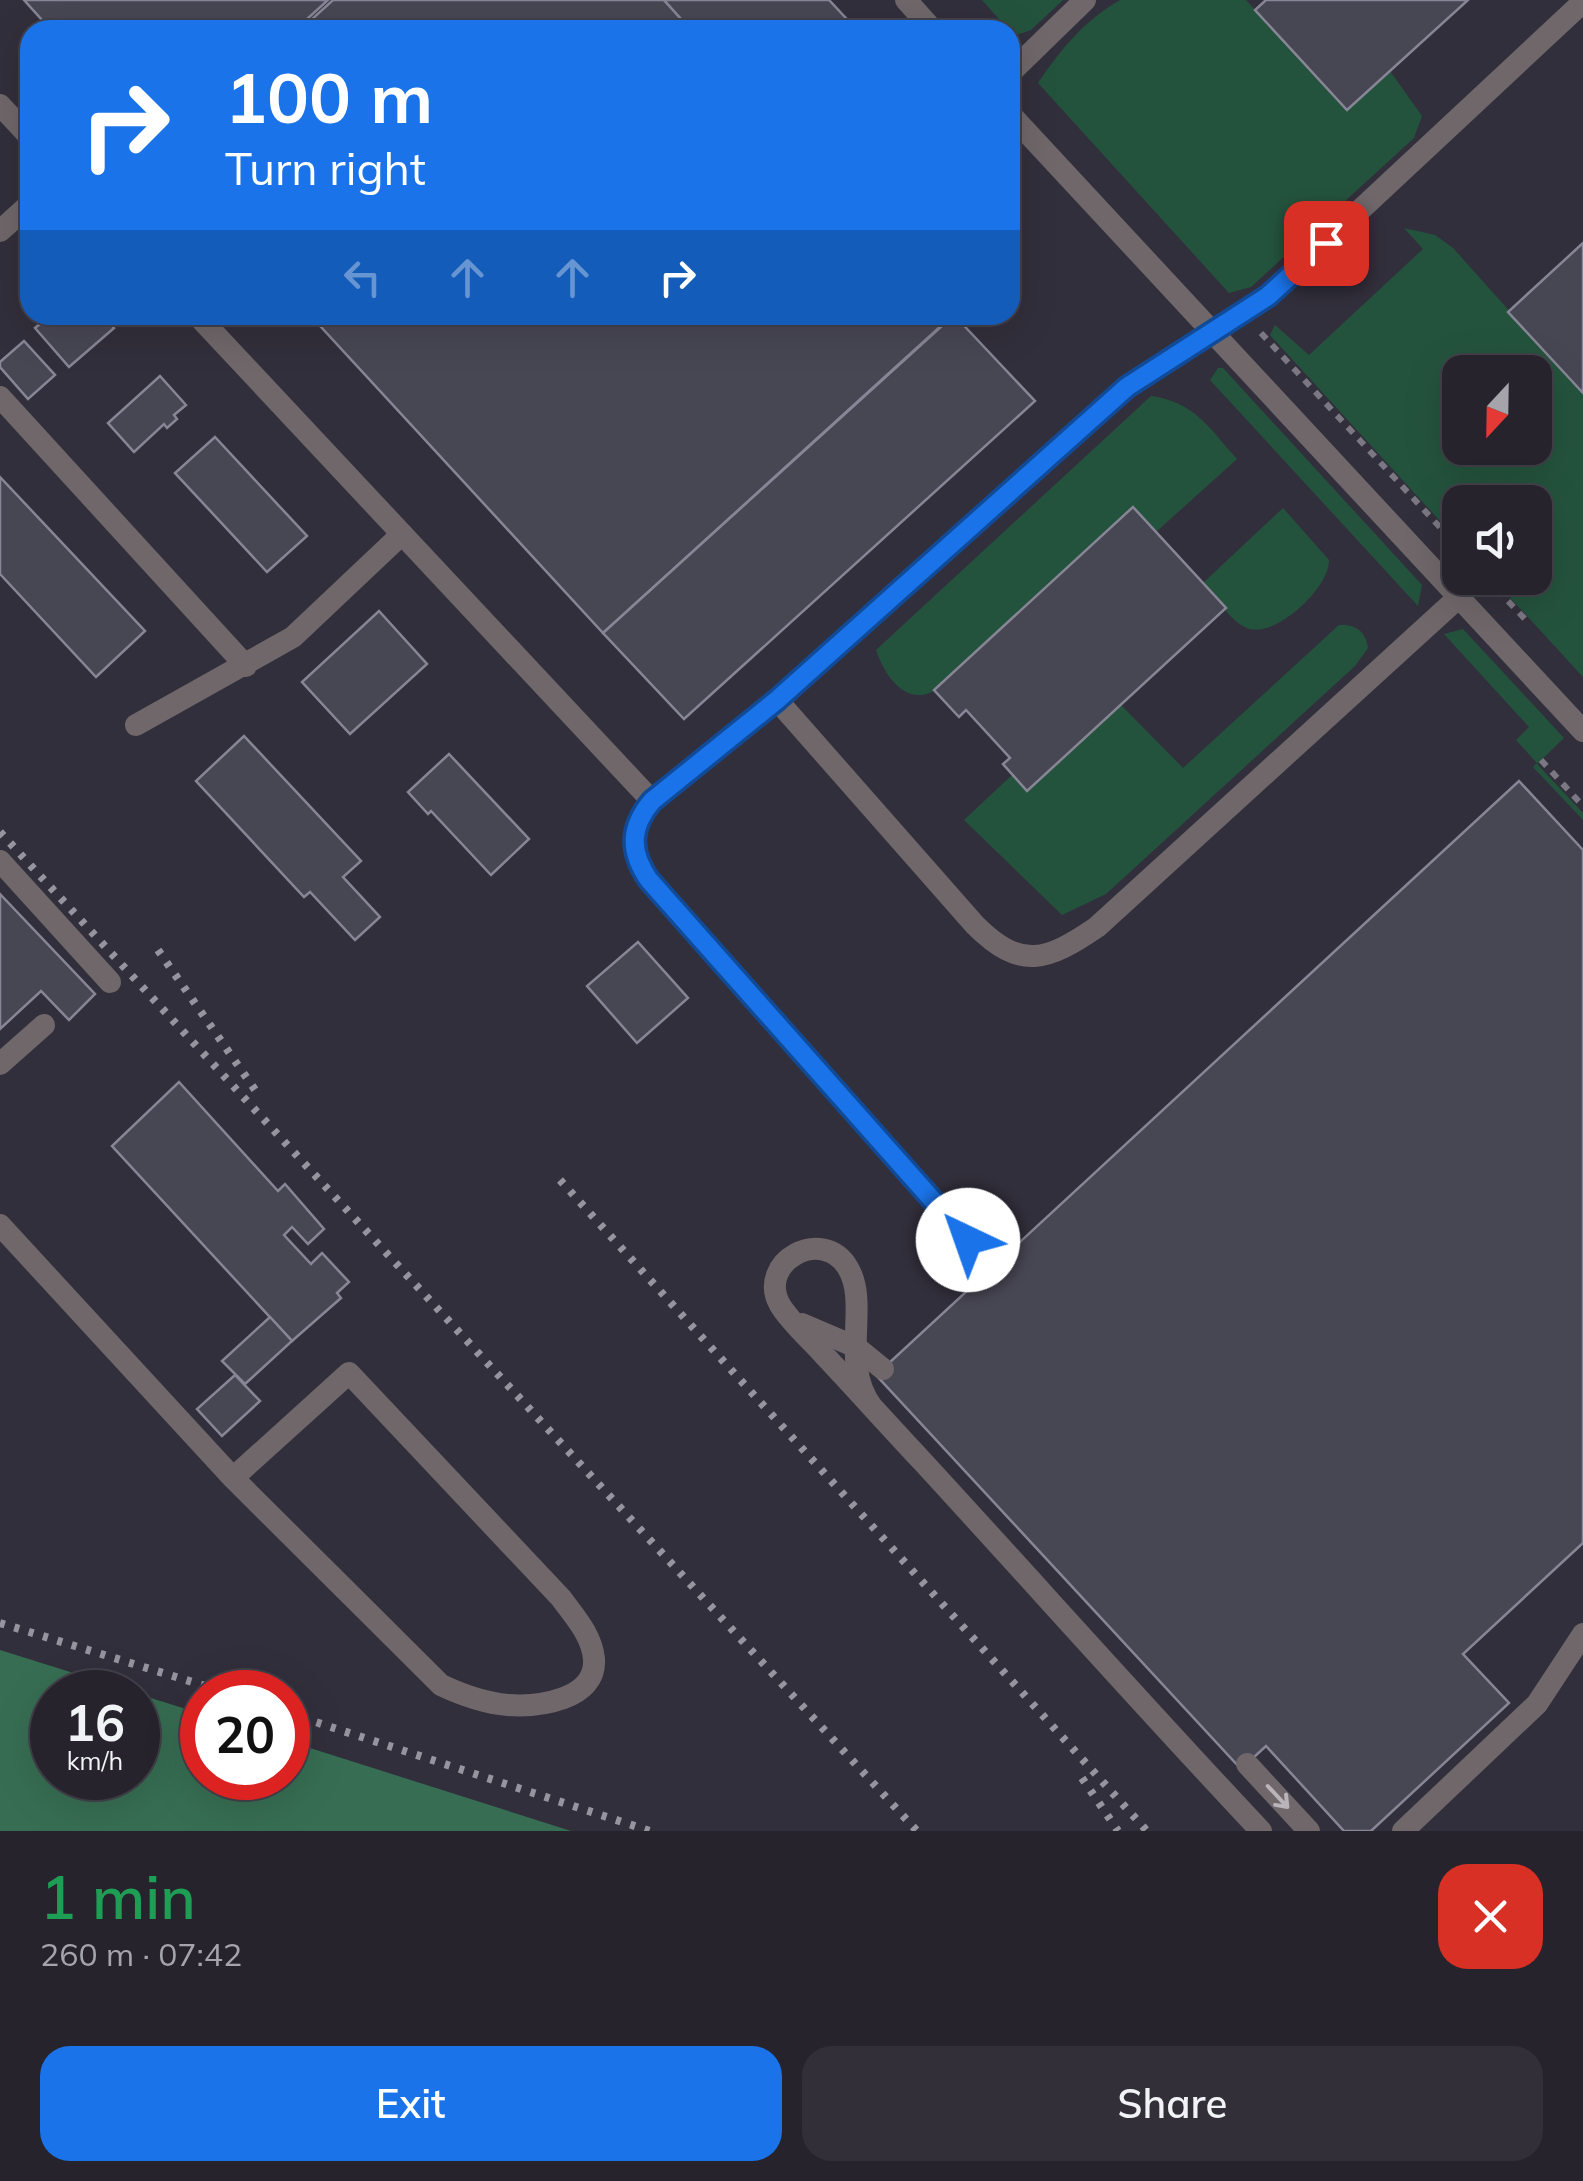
<!DOCTYPE html>
<meta charset="utf-8">
<style>
:root{--surface:#26232d;--page:#322f39;--text:#f1f3f6;--muted:#a4a4aa;--line:#424049;--accent:#1a73e8}
body{margin:0;font-family:Mulish,sans-serif;background:var(--page);color:var(--text);height:100vh;display:flex;flex-direction:column;font-size:38px;white-space:nowrap}
*{box-sizing:border-box;margin:0}
p{font-size:32px;color:var(--muted)}
.icon{flex:none;width:55px;height:55px;fill:none;stroke:currentColor;stroke-width:2;stroke-linecap:round;stroke-linejoin:round}
.map{position:relative;height:1831px;overflow:hidden}
.panel{display:flex;flex-direction:column;background:var(--surface);flex:1}
.panel>*{flex:none}
.guide{position:absolute;left:20px;top:20px;width:1000px;height:305px;border-radius:30px;box-shadow:0 10px 40px #0002,0 0 0 2px var(--line);background:#1a73e8;color:#fff;overflow:hidden}
.needle{width:65px;rotate:202deg}
.fabs{position:absolute;left:1442px;top:355px;display:grid;gap:20px}
.fabs a{display:grid;place-items:center;width:110px;height:110px;border-radius:20px;background:var(--surface);box-shadow:0 10px 40px #0002,0 0 0 2px var(--line);font-size:50px}
.speed{position:absolute;left:30px;top:1670px;display:flex;gap:20px;font-size:50px;font-weight:700;text-align:center}
.speed>*{display:grid;place-content:center;width:130px;height:130px;border-radius:50%;background:var(--surface);box-shadow:0 10px 40px #0002,0 0 0 2px var(--line);line-height:1}
.speed small{font-size:25px;font-weight:400}
.speed .limit{border:15px solid #d22;background:#fff;color:#111}
.pin{position:absolute;display:grid;place-items:center;width:85px;height:85px;color:#fff;margin:-42px;border-radius:20px;box-shadow:0 5px 15px #0006}
.me{position:absolute;width:110px;margin:-55px;rotate:318deg;stroke-linejoin:round;filter:drop-shadow(0 0 8px #0008)}
.turn{display:flex;align-items:center;gap:35px;height:210px;padding:0 40px;font-size:45px}
.turn .icon{width:130px;height:130px;stroke-width:2.5}
.turn b{display:block;font-size:70px;line-height:85px}
.lanes{display:flex;align-items:center;height:95px;padding:0 40px;background:#0003;justify-content:center;gap:50px;direction:ltr}
.lanes .off{opacity:.35}
.round{display:grid;place-items:center;flex:none;width:105px;height:105px;border-radius:30px;background:var(--page)}
.headline{display:flex;align-items:center;justify-content:space-between;height:170px;padding:0 40px}
h1{font-size:60px;font-weight:600;line-height:75px;color:#1e9e55}
.primary-button{display:flex;gap:20px;margin-top:auto;padding:20px 40px}
.primary-button a{flex:1;height:115px;border-radius:30px;background:var(--accent);color:#fff;font-size:40px;font-weight:600;line-height:115px;text-align:center}
.primary-button a+a{background:var(--page);color:var(--text)}
.map>svg:first-child{display:block}
.green{fill:#24533d;fill-rule:evenodd}
.forest{fill:#376e53}
.building{fill:#474653;stroke:#888696;stroke-width:2.5}
.lines{fill:none;stroke-linecap:round;stroke-linejoin:round}
.path{stroke:#7b7884;stroke-width:6;stroke-dasharray:8 8;stroke-linecap:butt}
.service{stroke:#6f6769;stroke-width:22}
.rail{stroke:#96949f;stroke-width:8;stroke-dasharray:5 10;stroke-linecap:butt}
.oneway{stroke:#b8b4ba}
.route-casing{stroke:#114b97;stroke-width:25}
.route{stroke:#1a73e8;stroke-width:18}
</style>
<div class="map">
<svg width="1583" height="1831" viewBox="0 0 1583 1831">
<rect width="100%" height="100%" fill="#322f3c"/>
<g class="green">
<polygon points="982,0 1063,0 1031,30 1014,36"/>
<path d="M1120,0H1246L1347,110L1390,71L1422,116L1414,138L1251,287L1229,293L1038,83C1061,49 1084,21 1120,0Z"/>
<path d="M1404,228L1435,235L1453,248L1583,393V677L1492,578H1535V502H1460V543L1270,335L1275,325L1309,355L1423,249ZM1460,372H1535V448H1460Z"/>
<polygon points="1218,368 1223,368 1422,585 1418,606 1210,380"/>
<path d="M1151,396C1195,402 1209,428 1237,459L1156,532L1133,507L932,692C904,705 884,674 876,650Z"/>
<path d="M1283,508L1329,560C1330,587 1276,639 1247,628C1230,621 1216,597 1203,583Z"/>
<path d="M1339,625C1355,624 1366,631 1368,648L1355,666L1106,894L1062,915L964,820L1012,775L1028,791L1121,705L1183,768Z"/>
<polygon points="1463,629 1564,738 1537,764 1583,813 1583,820 1533,767 1537,763 1516,740 1529,727 1444,634"/>
</g>
<polygon class="forest" points="0,1650 134,1692 52,1692 52,1778 138,1778 138,1694 202,1714 202,1778 288,1778 288,1741 571,1831 0,1831"/>
<g class="building">
<polygon points="24,0 328,0 295,30 51,30"/>
<polygon points="333,0 664,0 691,30 300,30"/>
<polygon points="664,0 829,0 857,30 691,30"/>
<polygon points="1266,0 1468,0 1347,110 1255,10"/>
<polygon points="1583,243 1583,393 1508,312"/>
<polygon points="51,315 103,315 114,328 69,367 35,328"/>
<polygon points="310,315 953,315 603,633"/>
<polygon points="954,315 1035,401 684,719 603,633"/>
<polygon points="24,341 55,375 28,399 0,367 0,362"/>
<polygon points="160,376 186,405 174,415 177,419 167,428 164,424 134,452 108,423"/>
<polygon points="215,437 307,536 267,572 175,473"/>
<polygon points="0,477 145,631 96,677 0,574"/>
<polygon points="1133,507 1226,608 1027,791 1003,764 1010,758 966,710 959,717 934,690"/>
<polygon points="379,611 427,664 350,734 302,682"/>
<polygon points="244,736 361,861 343,877 380,917 355,940 310,892 304,897 196,781"/>
<polygon points="449,754 529,839 491,875 431,811 428,814 408,792"/>
<polygon points="1519,781 1583,850 1583,1543 1463,1654 1509,1703 1371,1831 1344,1831 1266,1746 1241,1769 876,1375"/>
<polygon points="0,894 95,994 69,1020 41,991 0,1029"/>
<polygon points="638,942 688,998 637,1043 587,986"/>
<polygon points="179,1082 278,1191 285,1184 324,1229 308,1244 292,1227 284,1235 311,1264 322,1253 349,1282 337,1293 341,1298 292,1341 112,1146"/>
<polygon points="270,1317 292,1341 245,1384 222,1361"/>
<polygon points="235,1375 260,1401 222,1436 197,1409"/>
</g>
<g class="lines">
<g class="path">
<polyline points="1261,333 1460,549"/>
<polyline points="1486,578 1525,619"/>
<polyline points="1541,760 1583,806"/>
</g>
<g class="service">
<polyline points="906,0 933,30"/>
<polyline points="1010,73 1085,0"/>
<polyline points="0,105 30,137"/>
<polyline points="1010,114 1583,731"/>
<polyline points="0,231 30,204"/>
<path d="M197,315L652,801C630,828 630,851 649,880L968,1239"/>
<polyline points="0,397 246,666"/>
<path d="M777,700L975,925C1021,971 1047,961 1097,927L1459,597"/>
<polyline points="136,725 293,637 402,534"/>
<polyline points="652,801 777,700 1127,387 1268,296 1583,2"/>
<polyline points="0,861 110,982"/>
<polyline points="0,1064 44,1025"/>
<path d="M0,1225L233,1478L441,1685C462,1695 485,1703 508,1705C538,1707 597,1700 594,1659C592,1635 574,1616 561,1598L349,1373L233,1478"/>
<polyline points="802,1324 856,1347 883,1369"/>
<path d="M872,1407C839,1363 870,1305 848,1268C823,1225 756,1262 780,1305C791,1323 811,1340 825,1356C858,1391 890,1427 923,1462C1036,1585 1147,1710 1261,1831"/>
<polyline points="1247,1764 1309,1831"/>
<polyline points="1403,1831 1537,1704 1583,1634"/>
</g>
<g class="rail">
<polyline points="0,832 917,1831"/>
<polyline points="158,950 260,1097"/>
<polyline points="560,1180 1147,1831"/>
<polyline points="0,1623 225,1692"/>
<polyline points="288,1713 650,1831"/>
<polyline points="1082,1778 1118,1831"/>
</g>
</g>
<defs><path id="oneway-shaft" d="M-6 0H5M1.5-3L5.5 0L1.5 3" fill="none" stroke-width="1.6" stroke-linecap="round" stroke-linejoin="round" transform="scale(2.5)"/></defs>
<use class="oneway" href="#oneway-shaft" transform="translate(1278 1797) rotate(47)"/>
<g class="lines">
<defs>
<path id="route" d="M968,1240L649,880C629,851 630,827 652,801L777,700L1127,387L1268,296L1326,243"/>
</defs>
<use href="#route" class="route-casing"/>
<use href="#route" class="route"/>
</g>
</svg>
<div class="fabs">
<a><svg class="needle" viewBox="-14 -14 28 28"><path d="M0-13l5 13h-10z" fill="#e53935"/><path d="M0 13l5-13h-10z" fill="#a4a4aa"/></svg></a>
<a><svg class="icon" aria-label="sound" viewBox="0 0 24 24"><path d="M4 9h4l5-4v14l-5-4H4zM17 9q2 3 0 6"/></svg></a>
</div>
<div class="speed"><div>16<small>km/h</small></div><div class="limit">20</div></div>
<div class="pin" style="left:1326px;top:243px;background:#d93025"><svg class="icon" aria-label="arrive" viewBox="0 0 24 24"><path d="M6 21V4h12l-3 4 3 4H6"/></svg></div>
<svg class="me" style="left:968px;top:1240px" viewBox="-20 -20 40 40"><circle r="19" fill="#fff"/><path d="M0-13L10 11 0 6-10 11z" fill="#1a73e8"/></svg>
<div class="guide">
<div class="turn"><svg class="icon" aria-label="right" viewBox="0 0 24 24"><path d="M7 20v-9h11M14 6l5 5-5 5"/></svg><div><b>100 m</b>Turn right</div></div>
<div class="lanes"><svg class="icon off" aria-label="left" viewBox="0 0 24 24"><path d="M17 20v-9H6M10 6l-5 5 5 5"/></svg><svg class="icon off" aria-label="ahead" viewBox="0 0 24 24"><path d="M12 20V5M6 11l6-6 6 6"/></svg><svg class="icon off" aria-label="ahead" viewBox="0 0 24 24"><path d="M12 20V5M6 11l6-6 6 6"/></svg><svg class="icon" aria-label="right" viewBox="0 0 24 24"><path d="M7 20v-9h11M14 6l5 5-5 5"/></svg></div>
</div>
</div>
<section class="panel">
<div class="headline"><div><h1>1 min</h1><p>260 m · 07:42</p></div><a class="round" style="background:#d93025;color:#fff"><svg class="icon" aria-label="close" viewBox="0 0 24 24"><path d="M6 6l12 12M18 6L6 18"/></svg></a></div>
<div class="primary-button"><a>Exit</a><a>Share</a></div>
</section>
